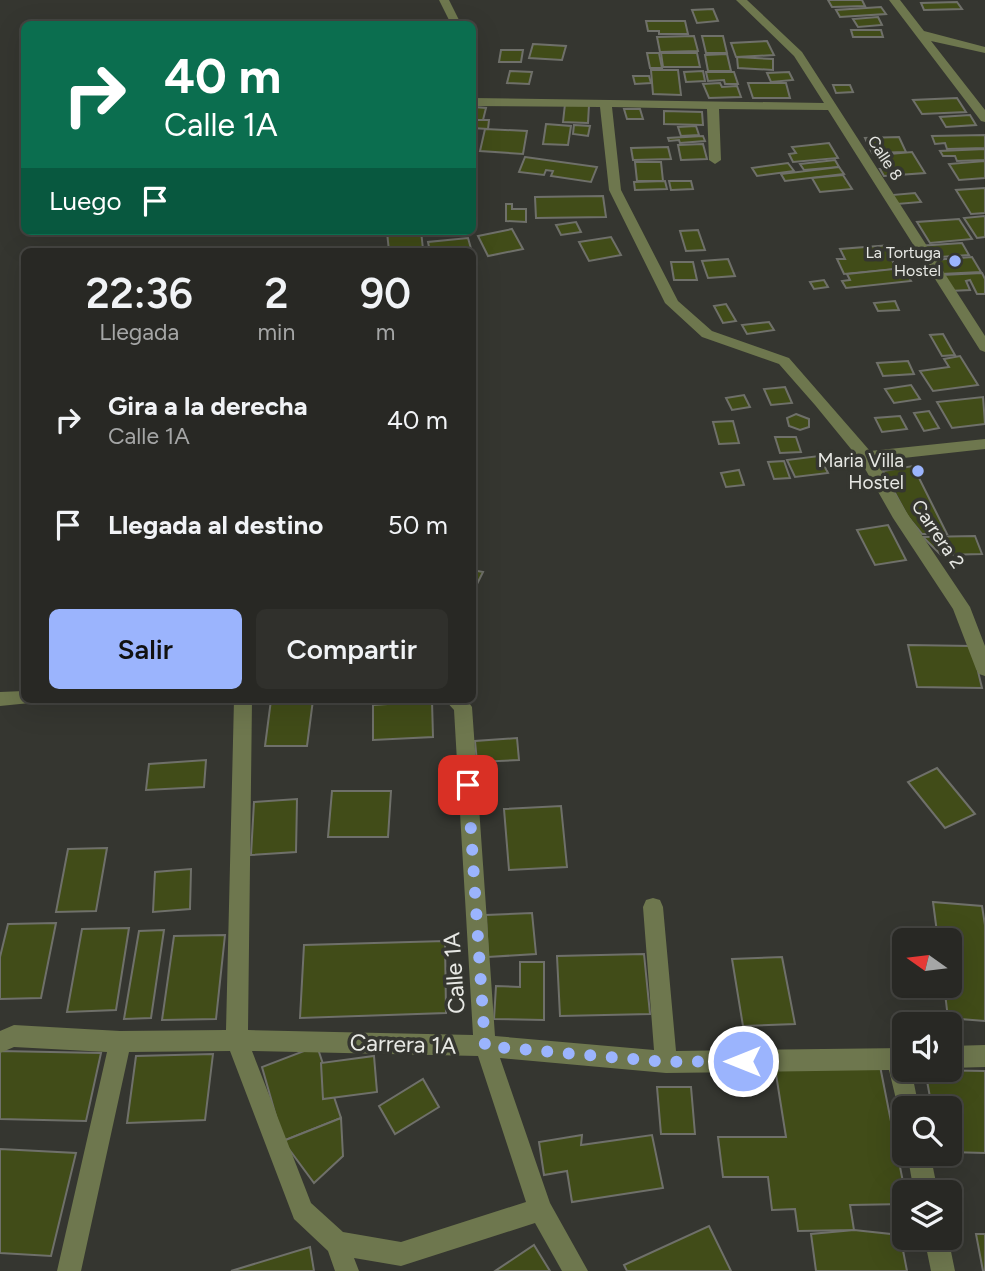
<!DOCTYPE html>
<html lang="es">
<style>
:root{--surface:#282824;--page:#30302c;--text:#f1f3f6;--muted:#a5a6a6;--line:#444441;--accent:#9bb4fd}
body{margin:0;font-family:Figtree,sans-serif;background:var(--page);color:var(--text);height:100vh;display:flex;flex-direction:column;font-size:26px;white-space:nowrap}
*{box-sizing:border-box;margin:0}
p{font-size:23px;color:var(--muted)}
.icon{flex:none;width:38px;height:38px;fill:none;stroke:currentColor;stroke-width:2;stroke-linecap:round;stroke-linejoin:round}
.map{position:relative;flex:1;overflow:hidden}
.details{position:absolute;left:21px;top:248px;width:455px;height:455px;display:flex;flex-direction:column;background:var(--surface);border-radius:10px;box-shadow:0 7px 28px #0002,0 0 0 2px var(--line)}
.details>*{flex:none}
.guide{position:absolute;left:21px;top:21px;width:455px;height:214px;border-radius:10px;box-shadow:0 7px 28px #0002,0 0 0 2px var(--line);background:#0b6e4f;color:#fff;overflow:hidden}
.needle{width:46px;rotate:284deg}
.buttons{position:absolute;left:892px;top:928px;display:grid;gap:14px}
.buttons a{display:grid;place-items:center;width:70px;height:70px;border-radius:10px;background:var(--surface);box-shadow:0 7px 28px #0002,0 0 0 2px var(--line);font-size:35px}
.pin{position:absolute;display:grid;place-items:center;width:60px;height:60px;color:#fff;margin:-30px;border-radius:14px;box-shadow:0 4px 10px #0006}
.me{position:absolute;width:77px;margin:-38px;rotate:270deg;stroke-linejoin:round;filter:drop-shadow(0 0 5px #0008)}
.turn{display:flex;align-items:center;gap:24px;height:147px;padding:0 28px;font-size:32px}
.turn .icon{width:91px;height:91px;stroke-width:2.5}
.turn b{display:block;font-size:49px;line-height:60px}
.then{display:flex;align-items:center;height:66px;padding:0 28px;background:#0003;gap:14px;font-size:26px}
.eta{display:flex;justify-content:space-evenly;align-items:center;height:119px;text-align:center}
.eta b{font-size:42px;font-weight:600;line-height:49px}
.cta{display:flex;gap:14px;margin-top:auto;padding:14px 28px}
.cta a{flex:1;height:80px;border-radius:10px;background:var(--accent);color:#111;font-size:28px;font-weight:600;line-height:80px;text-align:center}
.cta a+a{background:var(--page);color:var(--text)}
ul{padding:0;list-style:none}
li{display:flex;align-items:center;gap:21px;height:105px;padding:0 28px}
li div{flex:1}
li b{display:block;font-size:26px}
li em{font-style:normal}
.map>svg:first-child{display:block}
.building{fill:#414c18;stroke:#6f706a;stroke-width:2}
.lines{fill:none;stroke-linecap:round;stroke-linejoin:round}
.minor{fill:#6e774e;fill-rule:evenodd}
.route{stroke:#9bb4fd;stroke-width:12;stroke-dasharray:0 21.6}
.poi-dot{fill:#9bb4fd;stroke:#353630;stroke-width:2.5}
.labels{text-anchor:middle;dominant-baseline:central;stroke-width:7;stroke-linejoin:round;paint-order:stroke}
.far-street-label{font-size:16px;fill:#e7e8e4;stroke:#353630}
.far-poi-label{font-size:16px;fill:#e7e8e4;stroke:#353630;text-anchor:end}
.poi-label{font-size:19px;fill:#e7e8e4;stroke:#353630;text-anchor:end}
.street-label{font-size:19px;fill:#e7e8e4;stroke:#353630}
.near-street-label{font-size:23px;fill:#e7e8e4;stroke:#353630}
</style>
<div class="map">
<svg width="985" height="1271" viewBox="0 0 985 1271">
<rect width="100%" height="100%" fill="#353630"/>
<g class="building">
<polygon points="828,0 862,0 865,6 832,7"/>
<polygon points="957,2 962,9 924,10 921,3"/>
<polygon points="881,7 886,14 840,17 836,10"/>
<polygon points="713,9 718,21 697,23 692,10"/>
<polygon points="878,17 882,25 858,27 853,19"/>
<polygon points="646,21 685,21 688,34 659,34 659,31 648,31"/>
<polygon points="851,30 881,30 883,37 853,37"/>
<polygon points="694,36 698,51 660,52 657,37"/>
<polygon points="702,36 723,36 727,53 706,53"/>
<polygon points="767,41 774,55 736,57 731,43"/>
<polygon points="533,44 566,46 562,60 529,58"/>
<polygon points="501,50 523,50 521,62 499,62"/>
<polygon points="647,53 659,53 662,68 650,68"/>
<polygon points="661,53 697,53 700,67 663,67"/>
<polygon points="727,54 731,71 708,71 705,55"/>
<polygon points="737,57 773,59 773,70 738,68"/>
<polygon points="651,70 678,70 681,95 653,94"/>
<polygon points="510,71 532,72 529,84 507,83"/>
<polygon points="703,71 705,81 686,82 684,72"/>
<polygon points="706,72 734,72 738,84 725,84 724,80 708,81"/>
<polygon points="789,72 793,80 771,82 767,73"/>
<polygon points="633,76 649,76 651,83 635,84"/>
<polygon points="720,83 722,87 737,86 741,97 709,98 703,84"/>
<polygon points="748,83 786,83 790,98 753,98"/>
<polygon points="833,85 850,85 853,92 836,93"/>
<polygon points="957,98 966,112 922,114 913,100"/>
<polygon points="565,104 589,105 588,123 563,122"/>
<polygon points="474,107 486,108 483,120 472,120"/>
<polygon points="624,109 640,109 643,119 627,119"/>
<polygon points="664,111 702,112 703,125 664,124"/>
<polygon points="970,115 976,125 946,127 940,117"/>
<polygon points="472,120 489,120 488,129 472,128"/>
<polygon points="546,124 571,126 568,145 543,144"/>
<polygon points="574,125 590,126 588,136 573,134"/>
<polygon points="696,126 699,135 681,136 678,127"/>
<polygon points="485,129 527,131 523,154 480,151"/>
<polygon points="985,135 985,148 947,149 945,143 935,144 932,136"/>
<polygon points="703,136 705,141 680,143 679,140 669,141 668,138"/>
<polygon points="899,137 906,152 872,153 865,138"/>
<polygon points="829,143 838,158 793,162 789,154 796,153 792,147"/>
<polygon points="703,144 707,159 681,160 678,145"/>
<polygon points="668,147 671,159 633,160 631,148"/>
<polygon points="985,149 985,160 957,161 955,156 943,156 940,151"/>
<polygon points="912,152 925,173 884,176 880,169 887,169 878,155"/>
<polygon points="525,157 597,167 591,182 551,176 553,171 546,170 544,175 519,172"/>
<polygon points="835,160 839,167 804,170 800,164"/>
<polygon points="985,161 985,178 959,180 949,164"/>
<polygon points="635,162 661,162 663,181 637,181"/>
<polygon points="788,163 794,171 757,176 752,168"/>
<polygon points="839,167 844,174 785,181 781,174"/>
<polygon points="843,175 852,189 820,192 812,178"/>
<polygon points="665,181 667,189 635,190 634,182"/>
<polygon points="669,181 691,181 693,189 671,190"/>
<polygon points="985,188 985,213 971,214 956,190"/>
<polygon points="915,193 921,202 897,204 892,195"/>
<polygon points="603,196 606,217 536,218 535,197"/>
<polygon points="506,204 512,204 512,209 526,209 526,222 506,221"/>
<polygon points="985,216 985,237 977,238 964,218"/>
<polygon points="959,219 972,239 930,243 917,222"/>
<polygon points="576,222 581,232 561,235 556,225"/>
<polygon points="512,229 523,249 488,256 478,236"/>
<polygon points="698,230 705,250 686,251 680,231"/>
<polygon points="421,231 423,249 389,251 387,232"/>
<polygon points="611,237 621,255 589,261 579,242"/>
<polygon points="468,238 472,252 430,252 428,242"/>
<polygon points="962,243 969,255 925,258 918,246"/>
<polygon points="891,245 897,255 889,255 897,269 844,274 837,259 845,259 840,249"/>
<polygon points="972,257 981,272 941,274 933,260"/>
<polygon points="728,259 735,276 708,278 702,261"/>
<polygon points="671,262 693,262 697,280 674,280"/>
<polygon points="903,268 911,281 846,288 842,281 850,280 847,274"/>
<polygon points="982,273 985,279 985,294 977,294 970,280 966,281 970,290 949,291 942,275"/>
<polygon points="824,280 828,287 814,289 810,282"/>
<polygon points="895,301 899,310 878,311 874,303"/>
<polygon points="726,304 736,321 723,323 714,306"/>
<polygon points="769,322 774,330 747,334 742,325"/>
<polygon points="943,334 955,355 942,356 930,335"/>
<polygon points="960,356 978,385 933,391 920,371 949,367 944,359"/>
<polygon points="908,361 914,374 883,376 877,363"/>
<polygon points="911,385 920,399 894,403 885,389"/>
<polygon points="785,387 792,403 771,405 764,389"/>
<polygon points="744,395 750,407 732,410 726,398"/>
<polygon points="983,397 985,424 952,428 937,402"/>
<polygon points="929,411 939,428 924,431 914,413"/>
<polygon points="796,414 809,419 809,427 800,430 789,426 787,418"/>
<polygon points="900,416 907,429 882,432 875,418"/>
<polygon points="733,421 739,443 719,444 713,422"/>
<polygon points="775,437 796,437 801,452 780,453"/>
<polygon points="819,456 828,473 795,477 787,460"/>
<polygon points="784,461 790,478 774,479 768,462"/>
<polygon points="913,466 947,534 922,534 908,517 883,471"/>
<polygon points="739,470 744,485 726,487 721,473"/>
<polygon points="888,525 906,560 875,565 857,530"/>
<polygon points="975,536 982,554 941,555 923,537"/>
<polygon points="472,570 483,572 472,594"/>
<polygon points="908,645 972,646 982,688 917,687"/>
<polygon points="271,700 313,700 307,746 265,746"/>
<polygon points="432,701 433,737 373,740 373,705"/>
<polygon points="517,738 519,760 477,762 475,741"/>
<polygon points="206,760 204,787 146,790 149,764"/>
<polygon points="937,768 975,814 945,828 908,782"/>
<polygon points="332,791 391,791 388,837 328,837"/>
<polygon points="297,799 296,852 251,855 254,802"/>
<polygon points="561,806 567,867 509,870 504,809"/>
<polygon points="107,848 96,911 56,912 68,849"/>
<polygon points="191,869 190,909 153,912 155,872"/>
<polygon points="933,902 982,906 985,925 985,1021 948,1018 944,985 950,985 950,940 938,940"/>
<polygon points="532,913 536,954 488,957 486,915"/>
<polygon points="56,923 41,998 0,999 0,957 8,924"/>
<polygon points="129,928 116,1010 67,1012 82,929"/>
<polygon points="164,930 151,1018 124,1019 139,931"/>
<polygon points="225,935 216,1019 162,1020 174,936"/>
<polygon points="445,941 446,1013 300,1018 304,945"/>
<polygon points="644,954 650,1014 560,1016 557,956"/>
<polygon points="782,957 795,1024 743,1026 732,959"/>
<polygon points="520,962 544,962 544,1020 494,1019 496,986 520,987"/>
<polygon points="317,1046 341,1118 283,1141 262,1067"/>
<polygon points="0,1051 101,1053 86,1121 0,1119"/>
<polygon points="213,1054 205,1120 127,1123 136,1056"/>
<polygon points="374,1056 377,1092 323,1099 321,1063"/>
<polygon points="880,1066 905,1192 905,1204 850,1205 854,1230 798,1231 795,1209 772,1210 768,1177 723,1177 718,1137 786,1137 775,1068"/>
<polygon points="925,1070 985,1071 985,1153 950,1152 950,1108 932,1108"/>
<polygon points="423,1079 439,1107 395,1134 379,1106"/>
<polygon points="657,1087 691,1087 695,1134 661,1134"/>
<polygon points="341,1118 343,1156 314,1183 283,1141"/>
<polygon points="582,1135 581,1145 652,1135 663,1188 572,1202 567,1171 544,1175 539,1142"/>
<polygon points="0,1149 76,1153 51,1256 0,1253"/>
<polygon points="709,1226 731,1271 627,1271 624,1265"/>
<polygon points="854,1230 900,1235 907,1271 816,1271 811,1234"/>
<polygon points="976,1234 985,1234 985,1271 983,1271"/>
<polygon points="534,1245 550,1271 495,1271"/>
<polygon points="310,1247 314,1271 231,1271"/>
</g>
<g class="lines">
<g class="minor">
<polygon points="439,0 449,0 461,24 451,24"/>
<polygon points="736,0 747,0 802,52 985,336 985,352 980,350 828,110 719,109 721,160 715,164 709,160 707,109 612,107 621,190 678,301 712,331 789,358 870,451 985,439 985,449 876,461 905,510 970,607 985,646 985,676 979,674 976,669 953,609 893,518 860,460 815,405 779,364 702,337 665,303 609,190 600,107 472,106 472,98 824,103 794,56"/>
<polygon points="889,0 900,0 924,31 985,47 985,53 931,41 985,110 985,122 981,121"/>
<polygon points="24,691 24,700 32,700 30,703 0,706 0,692"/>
<path d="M234,700H252L248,1030L473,1035L454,710L445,700H467L472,707L495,1036L654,1050L643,907L646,900L653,898L660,900L663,907L676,1051L905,1048V1069H911L919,1108H905V1118L900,1116L889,1070L666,1073L500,1058L550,1203L588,1271H562L535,1223L401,1266L354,1258L359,1271H335L328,1251L294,1219L230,1051L129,1052L81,1271H57L107,1052L14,1047L0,1053V1031L14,1025L120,1031L226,1030ZM252,1051L478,1056L526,1202L401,1242L343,1232L311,1203Z"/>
<polygon points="985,1045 985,1067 950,1068 950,1046"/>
<polygon points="907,1153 930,1153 938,1192 914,1192"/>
<polygon points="924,1237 948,1237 955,1271 931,1271"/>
</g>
</g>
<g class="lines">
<polyline class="route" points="468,785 485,1046 666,1062 743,1061"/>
</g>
<g class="poi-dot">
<circle cx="955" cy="261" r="7"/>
<circle cx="918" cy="471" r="7"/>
</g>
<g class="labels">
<g class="far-street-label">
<text transform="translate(885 158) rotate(57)">Calle 8</text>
</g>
<g class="far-poi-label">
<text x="941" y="252">La Tortuga<tspan x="941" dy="18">Hostel</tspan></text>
</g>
<g class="poi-label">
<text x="904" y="460">Maria Villa<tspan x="904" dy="22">Hostel</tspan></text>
</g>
<g class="street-label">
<text transform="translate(938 534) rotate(56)">Carrera 2</text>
</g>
<g class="near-street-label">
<text transform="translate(454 973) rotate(-94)">Calle 1A</text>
<text transform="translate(403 1044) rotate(2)">Carrera 1A</text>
</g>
</g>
</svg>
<div class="buttons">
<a><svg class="needle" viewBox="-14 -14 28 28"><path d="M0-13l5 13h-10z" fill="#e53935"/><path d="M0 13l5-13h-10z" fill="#a5a6a6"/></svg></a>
<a><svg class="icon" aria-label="sound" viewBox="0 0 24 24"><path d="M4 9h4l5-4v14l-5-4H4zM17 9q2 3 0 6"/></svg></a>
<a><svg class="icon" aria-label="search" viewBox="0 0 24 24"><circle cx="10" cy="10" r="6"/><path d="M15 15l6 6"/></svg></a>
<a><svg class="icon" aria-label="layers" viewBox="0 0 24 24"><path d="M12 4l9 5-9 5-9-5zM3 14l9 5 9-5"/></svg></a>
</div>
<div class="pin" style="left:468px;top:785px;background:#d93025"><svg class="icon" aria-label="arrive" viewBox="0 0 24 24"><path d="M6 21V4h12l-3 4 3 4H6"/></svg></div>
<svg class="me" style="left:743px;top:1061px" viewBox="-20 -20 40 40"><circle r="17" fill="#9bb4fd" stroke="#fff" stroke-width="3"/><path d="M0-11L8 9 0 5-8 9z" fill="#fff"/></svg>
<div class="guide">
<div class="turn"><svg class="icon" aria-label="right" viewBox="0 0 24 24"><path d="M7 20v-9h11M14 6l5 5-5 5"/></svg><div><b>40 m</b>Calle 1A</div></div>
<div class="then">Luego<svg class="icon" aria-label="arrive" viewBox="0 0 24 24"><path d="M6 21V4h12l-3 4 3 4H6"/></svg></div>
</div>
<section class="details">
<div class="eta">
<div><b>22:36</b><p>Llegada</p></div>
<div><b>2</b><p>min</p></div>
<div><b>90</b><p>m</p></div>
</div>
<ul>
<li><svg class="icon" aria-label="right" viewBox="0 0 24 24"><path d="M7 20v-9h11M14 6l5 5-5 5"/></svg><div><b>Gira a la derecha</b><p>Calle 1A</p></div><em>40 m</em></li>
<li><svg class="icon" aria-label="arrive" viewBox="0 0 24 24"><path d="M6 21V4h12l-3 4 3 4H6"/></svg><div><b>Llegada al destino</b></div><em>50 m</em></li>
</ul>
<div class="cta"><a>Salir</a><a>Compartir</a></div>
</section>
</div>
